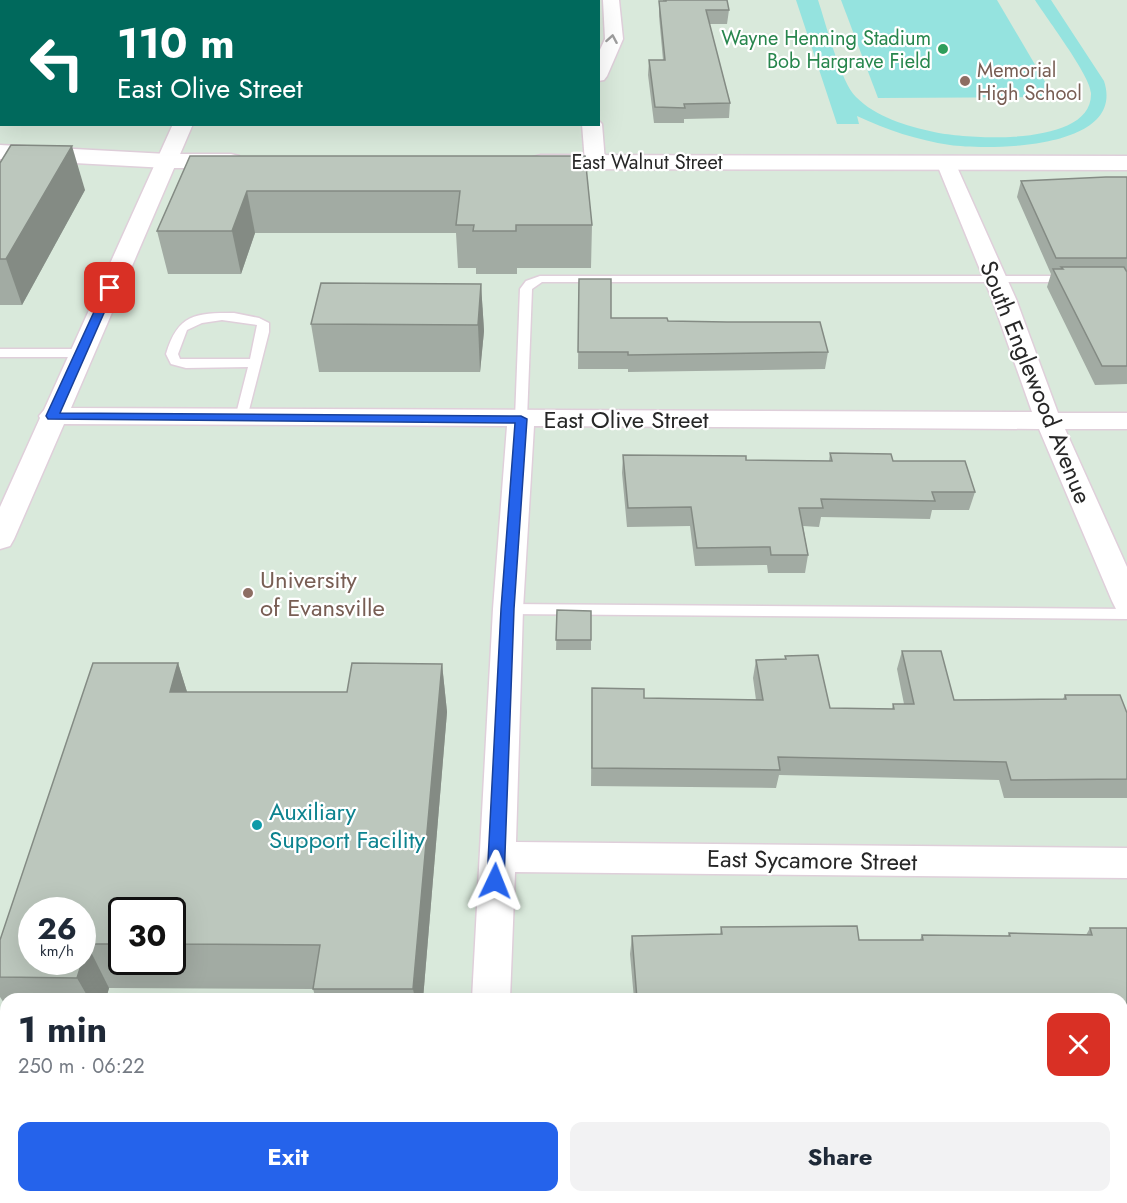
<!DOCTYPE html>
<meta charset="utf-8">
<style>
:root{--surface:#fff;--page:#f2f2f3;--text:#1f2937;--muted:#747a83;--accent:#2563eb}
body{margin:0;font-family:Jost,sans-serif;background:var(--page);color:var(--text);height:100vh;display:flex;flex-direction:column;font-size:22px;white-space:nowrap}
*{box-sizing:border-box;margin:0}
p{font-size:20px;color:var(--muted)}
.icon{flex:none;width:33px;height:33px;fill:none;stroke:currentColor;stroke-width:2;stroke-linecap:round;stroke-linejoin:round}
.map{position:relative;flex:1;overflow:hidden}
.details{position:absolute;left:0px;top:993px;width:1128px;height:210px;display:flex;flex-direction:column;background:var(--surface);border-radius:18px 18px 0 0;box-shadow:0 6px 24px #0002}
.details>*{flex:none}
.top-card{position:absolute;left:0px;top:0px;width:600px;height:126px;box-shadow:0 6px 24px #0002;background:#00695c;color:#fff;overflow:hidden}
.speed{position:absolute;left:18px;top:897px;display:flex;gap:12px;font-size:30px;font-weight:700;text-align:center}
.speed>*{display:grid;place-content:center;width:78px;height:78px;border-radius:50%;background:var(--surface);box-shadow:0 6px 24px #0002;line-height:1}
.speed small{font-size:15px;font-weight:400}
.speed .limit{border:3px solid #111;border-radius:9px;background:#fff;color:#111}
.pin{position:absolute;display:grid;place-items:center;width:51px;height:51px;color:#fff;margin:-26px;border-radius:12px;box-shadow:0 3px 9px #0006}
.me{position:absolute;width:66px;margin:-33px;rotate:2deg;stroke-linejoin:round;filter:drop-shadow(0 0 4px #0008)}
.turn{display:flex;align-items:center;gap:21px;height:126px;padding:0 18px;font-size:27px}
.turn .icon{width:78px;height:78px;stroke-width:2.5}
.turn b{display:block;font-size:42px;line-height:51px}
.round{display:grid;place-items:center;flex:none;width:63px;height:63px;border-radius:12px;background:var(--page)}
.headline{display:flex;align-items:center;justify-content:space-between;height:102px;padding:0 18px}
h1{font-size:36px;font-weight:700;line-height:45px}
.action{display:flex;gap:12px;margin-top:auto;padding:12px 18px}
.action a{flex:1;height:69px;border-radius:12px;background:var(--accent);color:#fff;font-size:24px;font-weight:700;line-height:69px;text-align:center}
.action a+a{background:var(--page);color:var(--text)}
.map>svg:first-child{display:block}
.green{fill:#99cfdc}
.pitch{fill:#95e3df}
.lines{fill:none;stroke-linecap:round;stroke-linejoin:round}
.lane-casing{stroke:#dfcfda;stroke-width:3}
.street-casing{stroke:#dfcfda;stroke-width:3}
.secondary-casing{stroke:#dfcfda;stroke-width:3}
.lane{fill:#fff;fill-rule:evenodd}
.street{fill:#fff;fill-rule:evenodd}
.secondary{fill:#fff;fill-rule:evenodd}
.wall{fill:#a2aba3;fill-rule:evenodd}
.shaded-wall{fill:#848b84}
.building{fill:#bcc7bd;stroke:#848b84;stroke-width:1.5}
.oneway{stroke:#9e9e9e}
.route{fill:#2563eb;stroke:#184099;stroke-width:1.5}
.leisure-dot{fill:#2e9e5b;stroke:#fff;stroke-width:2}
.education-dot{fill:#8d6e63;stroke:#fff;stroke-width:2}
.culture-dot{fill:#0f9aa8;stroke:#fff;stroke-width:2}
.labels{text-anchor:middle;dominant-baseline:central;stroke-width:4.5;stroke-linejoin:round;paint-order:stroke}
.far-leisure-label{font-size:20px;fill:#27864d;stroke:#fff;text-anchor:end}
.far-education-label{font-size:20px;fill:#785e54;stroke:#fff;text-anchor:start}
.far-street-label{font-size:20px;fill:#272727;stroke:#fff}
.street-label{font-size:24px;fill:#272727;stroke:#fff}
.education-label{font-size:24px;fill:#785e54;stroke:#fff;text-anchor:start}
.culture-label{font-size:24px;fill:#0d838f;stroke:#fff;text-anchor:start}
</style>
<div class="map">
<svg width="1127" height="1203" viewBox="0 0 1127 1203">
<rect width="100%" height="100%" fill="#d9e9db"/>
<polygon class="green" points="0,1177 6,1177 6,1197 457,1197 456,1203 0,1203"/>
<g class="pitch">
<path d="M796,0H818C825,21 841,83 856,97C876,117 906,126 934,132C966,139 1093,148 1091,93C1090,75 1047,19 1035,0H1051L1104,81C1127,151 986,150 950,145C917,140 887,130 857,116L859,124H837Z"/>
<polygon points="841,0 997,0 1054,97 878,98"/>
</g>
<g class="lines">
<defs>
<g id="lane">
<polygon points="540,276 1069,276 1075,279 1069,282 542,282 532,289 527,419 521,423 515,419 520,289 526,281"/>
<path d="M234,313L259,318L269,323V332L247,418L241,422L235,418L248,367L186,368L171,364L166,354C178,314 195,313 234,313ZM222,320L257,325L250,359H180L178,354L187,330L202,323Z"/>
<polygon points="0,349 81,349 87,353 81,357 0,357"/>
<polygon points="508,604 1127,609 1127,619 508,614 503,613 500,609 503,605"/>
<rect x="476" y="1197" width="22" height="6"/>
</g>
<g id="street">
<polygon points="228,0 244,0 227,2"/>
<rect x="558" y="0" width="16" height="2"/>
<polygon points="603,0 619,0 623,39 607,76 604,80 598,81 598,54 605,39"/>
<polygon points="598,120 602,124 605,162 602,166 588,166 585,162 582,124 598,124"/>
<polygon points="173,124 193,124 71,408 1032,412 992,299 936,162 939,158 953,158 1016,299 1058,413 1127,413 1127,429 1065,429 1127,567 1127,612 1116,609 1112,601 1039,429 534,426 523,609 516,842 1127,848 1127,878 515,872 510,999 472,999 493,609 507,426 64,424 14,539 10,546 0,549 0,507 40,418 39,416 44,410"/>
</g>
<g id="secondary">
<polygon points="0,145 167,154 231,154 239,156 242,161 239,166 231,168 167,168 0,159"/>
<polygon points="541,155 1127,156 1127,170 541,169 533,167 530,162 533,157"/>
</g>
</defs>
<use href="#lane" class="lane-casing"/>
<use href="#street" class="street-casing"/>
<use href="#secondary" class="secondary-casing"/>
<use href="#lane" class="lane"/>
<use href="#street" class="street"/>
<use href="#secondary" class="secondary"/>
</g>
<g class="wall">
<polygon points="663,0 727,0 729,10 727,24 709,24 730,103 729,118 684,119 684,123 654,123 648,75 649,60 663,60 659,16 659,1 663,1"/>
<polygon points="2,53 2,76 0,71 0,55"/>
<polygon points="190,156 585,156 592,225 591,268 517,268 517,274 476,274 476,268 458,268 456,233 255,233 241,274 168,274 157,231"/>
<polygon points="0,163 85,190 22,305 0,305"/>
<polygon points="1127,177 1127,384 1095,385 1047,287 1051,274 1017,197 1021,181"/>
<polygon points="579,279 611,318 668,321 828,352 825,369 628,372 628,369 578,369"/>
<polygon points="481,284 484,331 480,372 319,372 311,324"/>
<polygon points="830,453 893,461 975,492 969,510 932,510 930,519 821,517 819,527 803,526 808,555 805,573 768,573 767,565 695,566 690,526 627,527 622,473 623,455 746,460 829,461"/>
<polygon points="557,610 591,611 591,650 556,650"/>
<polygon points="902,651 954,700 1063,699 1065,695 1127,713 1127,798 1004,798 999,780 779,775 776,788 591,786 592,688 644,698 756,700 753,678 756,660 785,659 785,656 830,708 892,709 893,704 904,704 897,669"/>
<path d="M178,663L187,692H347L442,664L447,712L423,999H316L313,989L109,988L106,999H6V1006L0,997V940ZM122,910H172V962H122Z"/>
<polygon points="721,927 859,940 920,940 922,935 1008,936 1009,933 1086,935 1090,928 1127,928 1127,1038 1122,1038 1122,999 634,999 630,954 632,936 720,934"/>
<polygon points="1122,1138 1127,1139 1127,1199 1078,1198 1078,1197 1122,1197"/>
</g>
<g class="shaded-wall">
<polygon points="80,0 104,0 105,2 80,2"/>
<polygon points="72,146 85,190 22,305 6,259"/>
<polygon points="247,191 255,233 241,274 232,231"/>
<polygon points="481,284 484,331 480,372 478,325"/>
<polygon points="178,663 193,711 170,692"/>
<polygon points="442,664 447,712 423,999 415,999 413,989"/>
<polygon points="87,944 109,988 106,999 89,999 77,978"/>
</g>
<g class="building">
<polygon points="38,0 80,0 80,2 37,2"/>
<rect x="459" y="0" width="64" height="2"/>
<polygon points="666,0 727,0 729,10 706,10 730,103 684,104 685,108 655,107 649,60 665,60 659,1 666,1"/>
<polygon points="11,145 72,146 6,259 0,259 0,163"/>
<polygon points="190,156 585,156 592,225 516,225 516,231 473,231 474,225 456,225 460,191 247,191 232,231 157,231"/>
<polygon points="1106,177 1127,177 1127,258 1056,258 1021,181"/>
<polygon points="1061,267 1124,267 1127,272 1127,366 1102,366 1053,269 1063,269"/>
<polygon points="579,279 611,279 611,318 667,318 668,321 727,322 820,322 828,352 628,355 628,352 578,352"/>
<polygon points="321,283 481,284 478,325 311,324"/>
<polygon points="830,453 891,454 893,461 965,461 975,492 932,492 935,501 821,499 823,508 799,508 808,555 771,555 770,547 697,548 691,507 628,508 623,455 746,456 746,460 832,461"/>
<polygon points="557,610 591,611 591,640 556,640"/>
<polygon points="902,651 941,651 954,700 1066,699 1065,695 1120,695 1127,713 1127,779 1011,780 1006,762 778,757 780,770 592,768 592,688 644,689 644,698 763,700 756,660 786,659 785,656 818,655 830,708 894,709 893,704 914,704"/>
<polygon points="93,663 178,663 170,692 347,692 352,663 442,664 413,989 313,989 320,945 172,944 172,910 122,910 122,944 87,944 82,959 82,910 32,910 32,962 82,962 77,978 0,977 0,940"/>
<polygon points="857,926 859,940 923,940 922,935 1010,936 1009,933 1092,935 1090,928 1127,928 1127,1021 1122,1021 1122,999 637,999 632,936 722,934 721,927"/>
<rect x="1122" y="1138" width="5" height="53"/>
</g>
<defs><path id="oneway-chevron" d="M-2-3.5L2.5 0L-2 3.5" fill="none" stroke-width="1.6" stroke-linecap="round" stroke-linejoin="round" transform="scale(1.5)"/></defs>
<use class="oneway" href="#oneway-chevron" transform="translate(612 39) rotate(-80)"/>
<polygon class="route" points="110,285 115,288 60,413 521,416 527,419 514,609 504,881 501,886 495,888 489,886 487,881 501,609 515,423 48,419 46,416 105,288"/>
<circle class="leisure-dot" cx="943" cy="49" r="6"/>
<g class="education-dot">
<circle cx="965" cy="81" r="6"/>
<circle cx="248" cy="593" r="6"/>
</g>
<circle class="culture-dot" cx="257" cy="825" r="6"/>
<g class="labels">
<g class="far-leisure-label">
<text x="931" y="38">Wayne Henning Stadium<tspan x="931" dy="23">Bob Hargrave Field</tspan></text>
</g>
<g class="far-education-label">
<text x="977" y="70">Memorial<tspan x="977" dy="23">High School</tspan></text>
</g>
<g class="far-street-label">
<text x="647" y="162">East Walnut Street</text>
</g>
<g class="street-label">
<text transform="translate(1036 382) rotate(68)">South Englewood Avenue</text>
<text x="626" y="419">East Olive Street</text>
<text transform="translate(812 860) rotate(1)">East Sycamore Street</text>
</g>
<g class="education-label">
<text x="260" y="579">University<tspan x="260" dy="28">of Evansville</tspan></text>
</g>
<g class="culture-label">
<text x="269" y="811">Auxiliary<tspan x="269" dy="28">Support Facility</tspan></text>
</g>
</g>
</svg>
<div class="speed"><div>26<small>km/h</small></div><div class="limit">30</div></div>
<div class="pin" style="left:110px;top:288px;background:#d93025"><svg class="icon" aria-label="arrive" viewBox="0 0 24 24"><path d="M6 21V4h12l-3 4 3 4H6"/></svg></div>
<svg class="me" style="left:495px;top:881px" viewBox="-20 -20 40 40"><path d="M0-17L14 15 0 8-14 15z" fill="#2563eb" stroke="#fff" stroke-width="4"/></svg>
<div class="top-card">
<div class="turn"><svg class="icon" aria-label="left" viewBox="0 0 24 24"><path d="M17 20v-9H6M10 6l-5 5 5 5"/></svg><div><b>110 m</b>East Olive Street</div></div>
</div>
<section class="details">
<div class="headline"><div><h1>1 min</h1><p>250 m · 06:22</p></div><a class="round" style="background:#d93025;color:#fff"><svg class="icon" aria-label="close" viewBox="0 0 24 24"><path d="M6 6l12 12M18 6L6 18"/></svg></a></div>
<div class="action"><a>Exit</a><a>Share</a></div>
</section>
</div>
